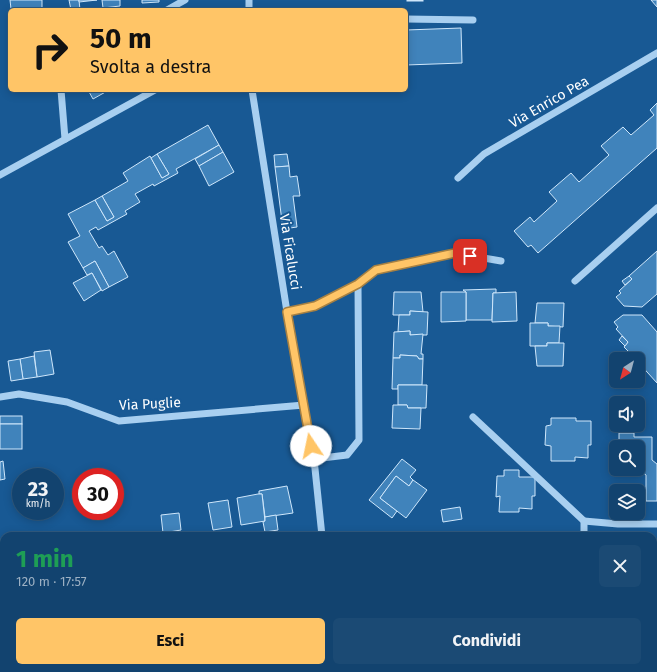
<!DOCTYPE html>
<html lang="it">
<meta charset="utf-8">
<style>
:root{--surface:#12436f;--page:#1b4a74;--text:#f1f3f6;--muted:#9cb0c3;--line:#315c82;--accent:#ffc567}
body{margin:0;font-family:"Fira Sans",sans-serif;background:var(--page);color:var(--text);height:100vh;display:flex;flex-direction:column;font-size:15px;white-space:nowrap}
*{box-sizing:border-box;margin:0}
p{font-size:13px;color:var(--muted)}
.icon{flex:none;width:22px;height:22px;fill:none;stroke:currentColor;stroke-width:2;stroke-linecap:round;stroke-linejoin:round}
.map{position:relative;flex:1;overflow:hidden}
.side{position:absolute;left:0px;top:532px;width:657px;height:140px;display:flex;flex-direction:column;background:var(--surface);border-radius:12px 12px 0 0;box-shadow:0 2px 10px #0003,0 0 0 1px var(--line)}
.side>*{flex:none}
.top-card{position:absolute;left:8px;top:8px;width:400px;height:84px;border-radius:6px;box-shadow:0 2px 10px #0003,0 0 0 1px var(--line);background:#ffc567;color:#111;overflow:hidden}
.needle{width:26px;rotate:216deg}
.tools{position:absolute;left:609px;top:352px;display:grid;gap:8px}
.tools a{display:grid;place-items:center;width:36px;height:36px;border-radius:6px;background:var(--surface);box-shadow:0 2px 10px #0003,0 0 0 1px var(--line);font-size:20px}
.speed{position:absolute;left:12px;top:468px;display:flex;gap:8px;font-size:20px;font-weight:700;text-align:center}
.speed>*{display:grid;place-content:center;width:52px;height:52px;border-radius:50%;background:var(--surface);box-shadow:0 2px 10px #0003,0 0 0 1px var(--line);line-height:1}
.speed small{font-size:10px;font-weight:400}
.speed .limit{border:6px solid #d22;background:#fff;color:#111}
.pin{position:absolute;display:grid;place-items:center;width:34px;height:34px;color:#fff;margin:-17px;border-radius:8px;box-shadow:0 2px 6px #0006}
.me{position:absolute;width:44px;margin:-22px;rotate:349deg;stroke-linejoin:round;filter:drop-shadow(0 0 3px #0008)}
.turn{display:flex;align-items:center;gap:14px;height:84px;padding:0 16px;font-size:18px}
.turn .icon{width:52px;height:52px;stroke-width:2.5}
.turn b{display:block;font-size:28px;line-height:34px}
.round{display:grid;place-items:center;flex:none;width:42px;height:42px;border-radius:6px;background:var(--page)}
.summary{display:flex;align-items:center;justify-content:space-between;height:68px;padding:0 16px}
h1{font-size:24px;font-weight:700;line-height:30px;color:#1e9e55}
.primary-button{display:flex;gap:8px;margin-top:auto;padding:8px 16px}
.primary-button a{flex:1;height:46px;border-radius:6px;background:var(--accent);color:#111;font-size:16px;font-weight:700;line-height:46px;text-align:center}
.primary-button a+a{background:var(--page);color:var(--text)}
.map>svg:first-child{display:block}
.building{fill:#4083bb;stroke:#cfe7fb}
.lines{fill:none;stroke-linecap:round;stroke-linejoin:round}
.minor{stroke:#a8cff0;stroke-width:7}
.route-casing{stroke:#a68043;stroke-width:10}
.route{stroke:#ffc567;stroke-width:7}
.labels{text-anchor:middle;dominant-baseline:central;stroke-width:4;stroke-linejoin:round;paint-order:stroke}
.street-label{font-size:14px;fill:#fff;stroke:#185994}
</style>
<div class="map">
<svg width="657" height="672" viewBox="0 0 657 672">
<rect width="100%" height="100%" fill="#185994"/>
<g class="building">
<polygon points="10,0 42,0 42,8 39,8 39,10 11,9"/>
<polygon points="69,0 79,0 80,10 71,10"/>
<polygon points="79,0 97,0 79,2"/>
<polygon points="102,0 120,0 120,6 103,8"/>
<polygon points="142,0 159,0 159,2 142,3"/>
<rect x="407" y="0" width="16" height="1"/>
<polygon points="651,0 657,0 657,7"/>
<polygon points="461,28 462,63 406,65 406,30"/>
<polygon points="88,90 109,90 93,99"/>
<polygon points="657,103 657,148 538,253 531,245 528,247 514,231 530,217 534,222 557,201 549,192 571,173 579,182 609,155 601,146 623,127 631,135 654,115 650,110"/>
<polygon points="208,125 219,145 176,169 178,173 154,186 153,184 135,194 140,202 125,211 127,214 98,230 96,227 89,231 99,248 102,246 108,255 114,251 128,277 109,287 95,261 83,268 68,242 80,236 68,214 95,200 107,221 114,217 102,196 128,181 123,173 150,156 162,178 169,174 157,154"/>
<polygon points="219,145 223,152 199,166 195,159"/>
<polygon points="223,152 234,172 209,186 199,166"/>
<polygon points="157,154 169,174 162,178 151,158"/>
<polygon points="287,154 289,166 275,167 274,155"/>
<polygon points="289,166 290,177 297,176 300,196 293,196 297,227 283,229 275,167"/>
<polygon points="102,196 114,217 107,221 95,200"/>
<polygon points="657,251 657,294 642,307 624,306 616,297 621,293 619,291 632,279 629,276"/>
<polygon points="95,261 109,287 102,291 92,273 87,275 83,268"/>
<polygon points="92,273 101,290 84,301 73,283"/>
<polygon points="629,276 632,279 625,285 622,281"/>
<polygon points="496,289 496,293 493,293 492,320 466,320 466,292 463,290"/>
<polygon points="394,292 421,292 423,312 410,311 410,315 393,315"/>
<polygon points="441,292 466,292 466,321 441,322"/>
<polygon points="516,292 517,321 492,322 493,293"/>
<polygon points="537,303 564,303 563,327 548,326 548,323 535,323"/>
<polygon points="410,311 428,312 427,335 410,335 410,331 398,332 399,315 410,315"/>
<polygon points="623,315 642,315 657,332 657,383 638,362 638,359 636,359 624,347 628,342 616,329 618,327 614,322"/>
<polygon points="530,323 548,323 548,326 560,326 559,343 547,343 547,346 530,346"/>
<polygon points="410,331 410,335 423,334 421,354 423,354 423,359 419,359 417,356 400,355 400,358 393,358 394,332"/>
<polygon points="622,336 628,342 625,346 619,340"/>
<polygon points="547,343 564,343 563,366 537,366 535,346 547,346"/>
<polygon points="50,350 54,374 37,377 34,352"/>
<polygon points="400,355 417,356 419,359 423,359 422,385 398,385 398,389 392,389 393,358 400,358"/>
<polygon points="34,356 37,377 23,379 20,359"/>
<polygon points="20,359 23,379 11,381 8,361"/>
<polygon points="398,385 427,385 426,408 408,408 407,405 398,405"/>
<polygon points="393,405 407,405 408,408 421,408 420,429 392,428"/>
<rect x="0" y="416" width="22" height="8"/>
<polygon points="551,418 576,418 576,421 591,421 591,445 588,445 588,458 575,457 575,461 551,461 551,446 545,445 546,426 551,425"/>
<rect x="0" y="424" width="22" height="25"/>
<polygon points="619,433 634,433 634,437 652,437 652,460 657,464 657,501 646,501 646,475 641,471 615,470 616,448 616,469 638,469 638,447 619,447"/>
<polygon points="402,459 416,470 410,477 413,480 409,486 396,476 380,498 397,511 392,518 369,500"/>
<polygon points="3,461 5,479 0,480 0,462"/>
<polygon points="504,470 519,470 519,477 535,477 535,496 532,496 532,509 519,508 519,512 499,512 500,496 496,497 497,476 504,476"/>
<polygon points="396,476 409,486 413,480 427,490 406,518 380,498"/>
<polygon points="287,486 293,513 265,517 262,494 259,494 259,491"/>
<polygon points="258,494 262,494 265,521 241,525 237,498"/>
<polygon points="228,500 232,527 213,530 208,503"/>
<polygon points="460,507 462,519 443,522 441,510"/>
<polygon points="179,513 181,530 163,533 161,515"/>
<polygon points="276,515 278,530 265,532 263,522 265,521 265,517"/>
<polygon points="653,540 657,540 657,576 653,580"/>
<rect x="244" y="668" width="28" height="4"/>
<polygon points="272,668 311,668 311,670 272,672"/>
<rect x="623" y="670" width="22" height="2"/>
</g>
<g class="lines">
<g class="minor">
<polyline points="167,10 185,0"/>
<polyline points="249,10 249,0"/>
<polyline points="406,19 473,20"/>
<polyline points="61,90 65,139"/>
<polyline points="252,90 287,312 314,459 322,536"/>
<polyline points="0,175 155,90"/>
<polyline points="458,178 484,154 657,53"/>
<polyline points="575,281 657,208"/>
<polyline points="287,312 315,306 358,284 376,270 455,253 501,261"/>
<polyline points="0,397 19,394 67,402 119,421 304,405"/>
<polyline points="473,417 584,521 584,536"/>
<polyline points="314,459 347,455 359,440 358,284"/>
<polyline points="584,521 618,524 657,524"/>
<polyline points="337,668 337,672"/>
<polyline points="472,672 476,672"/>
<polyline points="579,672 579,668"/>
</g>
</g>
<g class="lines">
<defs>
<polyline id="route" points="311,446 287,312 315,306 358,284 376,270 455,253 470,256"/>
</defs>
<use href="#route" class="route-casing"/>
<use href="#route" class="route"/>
</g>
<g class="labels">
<g class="street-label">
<text transform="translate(549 102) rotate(-30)">Via Enrico Pea</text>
<text transform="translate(290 252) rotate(81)">Via Ficalucci</text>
<text transform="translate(150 404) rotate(-3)">Via Puglie</text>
</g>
</g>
</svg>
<div class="tools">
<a><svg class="needle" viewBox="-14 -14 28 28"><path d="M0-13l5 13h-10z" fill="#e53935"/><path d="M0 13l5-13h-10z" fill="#9cb0c3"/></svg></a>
<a><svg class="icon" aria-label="sound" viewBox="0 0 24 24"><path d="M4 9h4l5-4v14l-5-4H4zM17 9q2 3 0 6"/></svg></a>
<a><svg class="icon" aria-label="search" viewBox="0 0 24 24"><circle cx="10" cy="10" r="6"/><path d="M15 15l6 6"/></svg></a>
<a><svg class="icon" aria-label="layers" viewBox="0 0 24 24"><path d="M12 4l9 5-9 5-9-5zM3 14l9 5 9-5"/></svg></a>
</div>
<div class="speed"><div>23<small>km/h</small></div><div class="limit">30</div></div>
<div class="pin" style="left:470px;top:256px;background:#d93025"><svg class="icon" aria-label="arrive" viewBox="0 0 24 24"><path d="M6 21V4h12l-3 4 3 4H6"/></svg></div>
<svg class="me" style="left:311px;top:446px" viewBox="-20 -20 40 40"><circle r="19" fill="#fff"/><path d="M0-13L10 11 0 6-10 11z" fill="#ffc567"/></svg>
<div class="top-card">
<div class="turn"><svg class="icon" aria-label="right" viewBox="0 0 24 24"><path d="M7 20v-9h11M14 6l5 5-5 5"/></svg><div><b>50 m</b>Svolta a destra</div></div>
</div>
<section class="side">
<div class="summary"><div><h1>1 min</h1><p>120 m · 17:57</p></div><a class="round"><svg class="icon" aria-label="close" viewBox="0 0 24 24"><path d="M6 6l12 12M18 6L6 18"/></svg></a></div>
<div class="primary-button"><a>Esci</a><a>Condividi</a></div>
</section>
</div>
